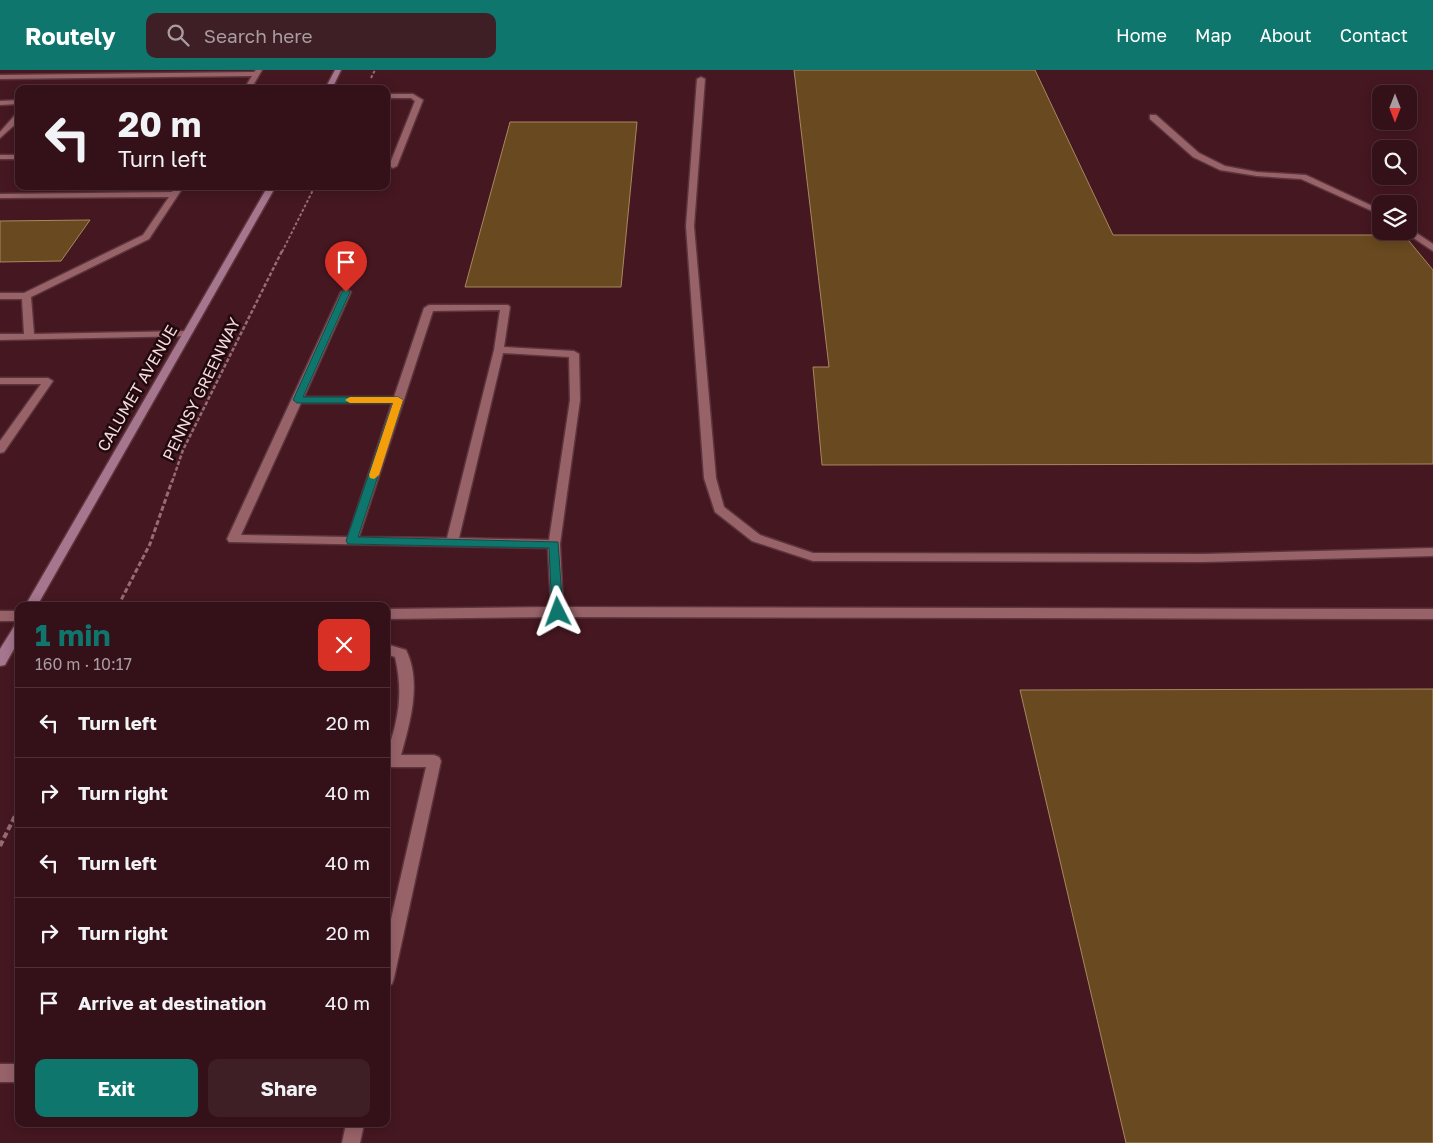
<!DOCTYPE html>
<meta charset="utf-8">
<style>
:root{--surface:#341119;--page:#3f1f26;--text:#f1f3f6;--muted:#a99da2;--line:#4e3138;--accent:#0f766e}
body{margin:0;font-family:"Golos Text",sans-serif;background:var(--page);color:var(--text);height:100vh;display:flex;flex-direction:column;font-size:19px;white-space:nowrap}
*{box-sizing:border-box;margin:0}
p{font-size:16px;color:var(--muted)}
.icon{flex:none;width:28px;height:28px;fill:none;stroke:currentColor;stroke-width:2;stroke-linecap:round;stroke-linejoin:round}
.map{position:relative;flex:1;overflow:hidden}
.side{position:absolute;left:15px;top:532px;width:375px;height:525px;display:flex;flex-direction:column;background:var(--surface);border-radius:10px;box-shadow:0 2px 12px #0003,0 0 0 1px var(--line)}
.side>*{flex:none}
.banner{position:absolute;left:15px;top:15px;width:375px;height:105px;border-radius:10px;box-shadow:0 2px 12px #0003,0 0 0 1px var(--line);background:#341119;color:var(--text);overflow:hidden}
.needle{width:32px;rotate:180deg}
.fabs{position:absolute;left:1372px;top:15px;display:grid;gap:10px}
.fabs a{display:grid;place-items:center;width:45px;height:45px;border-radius:10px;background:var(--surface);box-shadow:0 2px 12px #0003,0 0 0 1px var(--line);font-size:25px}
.pin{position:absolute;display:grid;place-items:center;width:42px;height:42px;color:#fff;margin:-51px -21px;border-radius:50% 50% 50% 0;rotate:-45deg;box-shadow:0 0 5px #0007}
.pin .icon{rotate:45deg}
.me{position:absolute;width:55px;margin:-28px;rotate:357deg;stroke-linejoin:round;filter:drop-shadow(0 0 4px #0008)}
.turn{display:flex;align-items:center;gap:18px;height:105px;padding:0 20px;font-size:22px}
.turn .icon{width:65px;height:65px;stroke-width:2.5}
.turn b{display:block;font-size:35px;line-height:42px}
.round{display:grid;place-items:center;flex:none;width:52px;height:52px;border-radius:10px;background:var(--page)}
.head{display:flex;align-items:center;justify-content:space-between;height:85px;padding:0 20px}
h1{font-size:30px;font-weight:700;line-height:38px;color:var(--accent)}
.button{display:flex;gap:10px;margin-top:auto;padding:10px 20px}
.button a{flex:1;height:58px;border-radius:10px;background:var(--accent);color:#fff;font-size:20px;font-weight:700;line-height:58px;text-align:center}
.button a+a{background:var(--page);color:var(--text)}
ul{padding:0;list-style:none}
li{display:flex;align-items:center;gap:15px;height:70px;padding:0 20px;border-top:1px solid var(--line)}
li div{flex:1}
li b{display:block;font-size:19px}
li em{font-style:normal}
header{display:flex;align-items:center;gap:30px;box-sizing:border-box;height:70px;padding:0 25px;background:var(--accent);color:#fff}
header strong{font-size:24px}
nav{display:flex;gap:28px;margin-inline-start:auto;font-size:18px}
.search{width:350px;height:45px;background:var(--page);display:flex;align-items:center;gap:12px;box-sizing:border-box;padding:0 18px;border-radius:10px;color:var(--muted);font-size:19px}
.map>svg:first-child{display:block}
.building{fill:#684920;stroke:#aa875e}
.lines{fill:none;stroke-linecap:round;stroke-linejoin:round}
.lane-casing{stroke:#5b343c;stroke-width:3}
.secondary-casing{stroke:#5b343c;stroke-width:3}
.path-far3{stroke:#946c73;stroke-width:2;stroke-dasharray:3 2;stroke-linecap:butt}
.path-far2{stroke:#946c73;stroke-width:2.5;stroke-dasharray:4 2;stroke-linecap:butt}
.path-far1{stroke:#946c73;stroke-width:3;stroke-dasharray:5 2.5;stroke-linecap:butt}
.path{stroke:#946c73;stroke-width:4;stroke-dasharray:6 3;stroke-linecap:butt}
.lane{fill:#986269;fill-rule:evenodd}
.secondary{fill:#a6758e;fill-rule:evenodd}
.route{fill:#0f766e;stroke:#0a4d48}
.slow{fill:#f59e0b}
.labels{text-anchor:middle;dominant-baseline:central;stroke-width:5;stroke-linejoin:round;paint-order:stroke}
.street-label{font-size:16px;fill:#f8d9dc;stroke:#1f0a0e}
</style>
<header>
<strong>Routely</strong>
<div class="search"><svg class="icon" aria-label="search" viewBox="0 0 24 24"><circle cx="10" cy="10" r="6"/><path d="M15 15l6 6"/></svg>Search here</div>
<nav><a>Home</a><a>Map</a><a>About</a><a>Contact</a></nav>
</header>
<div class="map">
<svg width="1433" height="1073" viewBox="0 0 1433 1073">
<rect width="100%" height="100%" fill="#451721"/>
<g class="building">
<polygon points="794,0 1035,0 1113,165 1404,165 1433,200 1433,394 822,395 813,297 829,297"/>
<polygon points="510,52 637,52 621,217 465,217"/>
<polygon points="90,150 61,191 0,192 0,151"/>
<polygon points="1433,619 1433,1073 1126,1073 1020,620"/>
</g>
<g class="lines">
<defs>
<g id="lane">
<polygon points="256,0 262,0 251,19 244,19 252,6 0,9 0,5 254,2"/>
<polygon points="701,7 705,9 694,156 716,408 724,437 760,465 813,483 1204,484 1433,478 1433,486 1204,492 813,491 752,471 715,442 704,408 686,156 697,9"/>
<polygon points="386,24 413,24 423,30 397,96 393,98 389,96 415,31 411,28 386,28"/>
<polygon points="19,30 19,34 0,35 0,31"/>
<polygon points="16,44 19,44 19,51 0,68 0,62"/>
<polygon points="1150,45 1156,45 1199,83 1225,96 1257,102 1306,105 1381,140 1381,145 1301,109 1257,106 1220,100 1193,87 1150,49"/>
<rect x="0" y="85" width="19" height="4"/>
<polygon points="176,116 184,116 149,169 31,227 34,264 187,261 190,262 190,266 0,270 0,264 24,264 22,229 0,229 0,223 24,223 143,165 169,127 0,128 0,124 172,122"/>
<polygon points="1409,158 1433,174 1433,181 1406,163 1405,161 1409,161"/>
<path d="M346,219L351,222L304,327H394L424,238L429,235H508L510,237L504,277L574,281L579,284L580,330L560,474L563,537L1433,539V549L557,547L386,549V539L551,537L548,478L229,472L227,469L341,222ZM500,240L494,280L447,468L359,467L433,241ZM503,283L569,287L570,330L549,470L459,468ZM301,333H392L348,467L241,465Z"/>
<polygon points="0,308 48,308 53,311 4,382 0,383 0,371 41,314 0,314"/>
<rect x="0" y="541" width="19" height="10"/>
<path d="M386,574L406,580C422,612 410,653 401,685H434L439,687L441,691L394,908L392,914L386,916V871L426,697H386C386,681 393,667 396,651C401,629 400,609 395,587L386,584Z"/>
<rect x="0" y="994" width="19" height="18"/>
<polygon points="346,1054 364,1054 360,1073 342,1073"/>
</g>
<g id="secondary">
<polygon points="335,0 341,0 332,19 325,19"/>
<polygon points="268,116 276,116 37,536 25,536"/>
<polygon points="19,553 19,570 5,595 0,596 0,579 15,555"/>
</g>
</defs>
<use href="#lane" class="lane-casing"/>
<use href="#secondary" class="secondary-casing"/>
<g class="path-far3">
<polyline points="371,8 375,0"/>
<polyline points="282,182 315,116"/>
</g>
<polyline class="path-far2" points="172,412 183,380 282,181"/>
<polyline class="path-far1" points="118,536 150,474 172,411"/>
<polyline class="path" points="0,776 19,738"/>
<use href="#lane" class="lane"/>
<use href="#secondary" class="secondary"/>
</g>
<polygon class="route" points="346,219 350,222 303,327 398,327 403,330 358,467 558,472 563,542 562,545 553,545 552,542 549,478 348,474 346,471 393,333 297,333 293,330 342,222"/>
<polygon class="slow" points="398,327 403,330 379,405 374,409 370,408 369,405 393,333 350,333 345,330 350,327"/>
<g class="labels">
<g class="street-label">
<text transform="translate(137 318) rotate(-60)">CALUMET AVENUE</text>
<text transform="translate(201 319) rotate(-64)">PENNSY GREENWAY</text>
</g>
</g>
</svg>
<div class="fabs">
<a><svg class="needle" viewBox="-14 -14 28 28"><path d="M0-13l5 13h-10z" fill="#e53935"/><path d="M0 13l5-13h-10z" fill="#a99da2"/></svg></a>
<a><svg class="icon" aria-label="search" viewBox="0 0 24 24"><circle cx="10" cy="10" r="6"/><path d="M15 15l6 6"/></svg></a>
<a><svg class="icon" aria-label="layers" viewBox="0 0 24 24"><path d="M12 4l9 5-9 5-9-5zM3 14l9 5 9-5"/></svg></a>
</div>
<div class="pin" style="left:346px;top:222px;background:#d93025"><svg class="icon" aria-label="arrive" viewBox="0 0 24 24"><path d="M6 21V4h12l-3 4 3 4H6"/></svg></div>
<svg class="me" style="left:558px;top:542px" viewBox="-20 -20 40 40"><path d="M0-17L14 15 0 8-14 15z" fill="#0f766e" stroke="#fff" stroke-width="4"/></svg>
<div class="banner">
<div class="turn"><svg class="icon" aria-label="left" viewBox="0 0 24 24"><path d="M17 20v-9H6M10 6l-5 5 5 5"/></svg><div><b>20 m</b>Turn left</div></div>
</div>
<section class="side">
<div class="head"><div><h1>1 min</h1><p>160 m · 10:17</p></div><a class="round" style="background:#d93025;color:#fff"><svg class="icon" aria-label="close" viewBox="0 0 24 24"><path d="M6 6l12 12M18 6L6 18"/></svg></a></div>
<ul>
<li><svg class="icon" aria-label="left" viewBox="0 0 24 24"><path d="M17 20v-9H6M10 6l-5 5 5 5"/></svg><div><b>Turn left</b></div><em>20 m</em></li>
<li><svg class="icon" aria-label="right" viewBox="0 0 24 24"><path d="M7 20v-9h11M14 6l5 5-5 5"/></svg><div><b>Turn right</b></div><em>40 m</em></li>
<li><svg class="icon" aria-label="left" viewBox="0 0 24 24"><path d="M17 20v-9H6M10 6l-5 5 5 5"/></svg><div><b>Turn left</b></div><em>40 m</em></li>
<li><svg class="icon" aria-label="right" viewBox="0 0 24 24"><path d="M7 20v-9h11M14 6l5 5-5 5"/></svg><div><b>Turn right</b></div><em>20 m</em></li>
<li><svg class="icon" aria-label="arrive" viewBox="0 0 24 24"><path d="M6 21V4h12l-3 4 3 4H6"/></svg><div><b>Arrive at destination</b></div><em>40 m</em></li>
</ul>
<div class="button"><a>Exit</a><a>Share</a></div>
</section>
</div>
